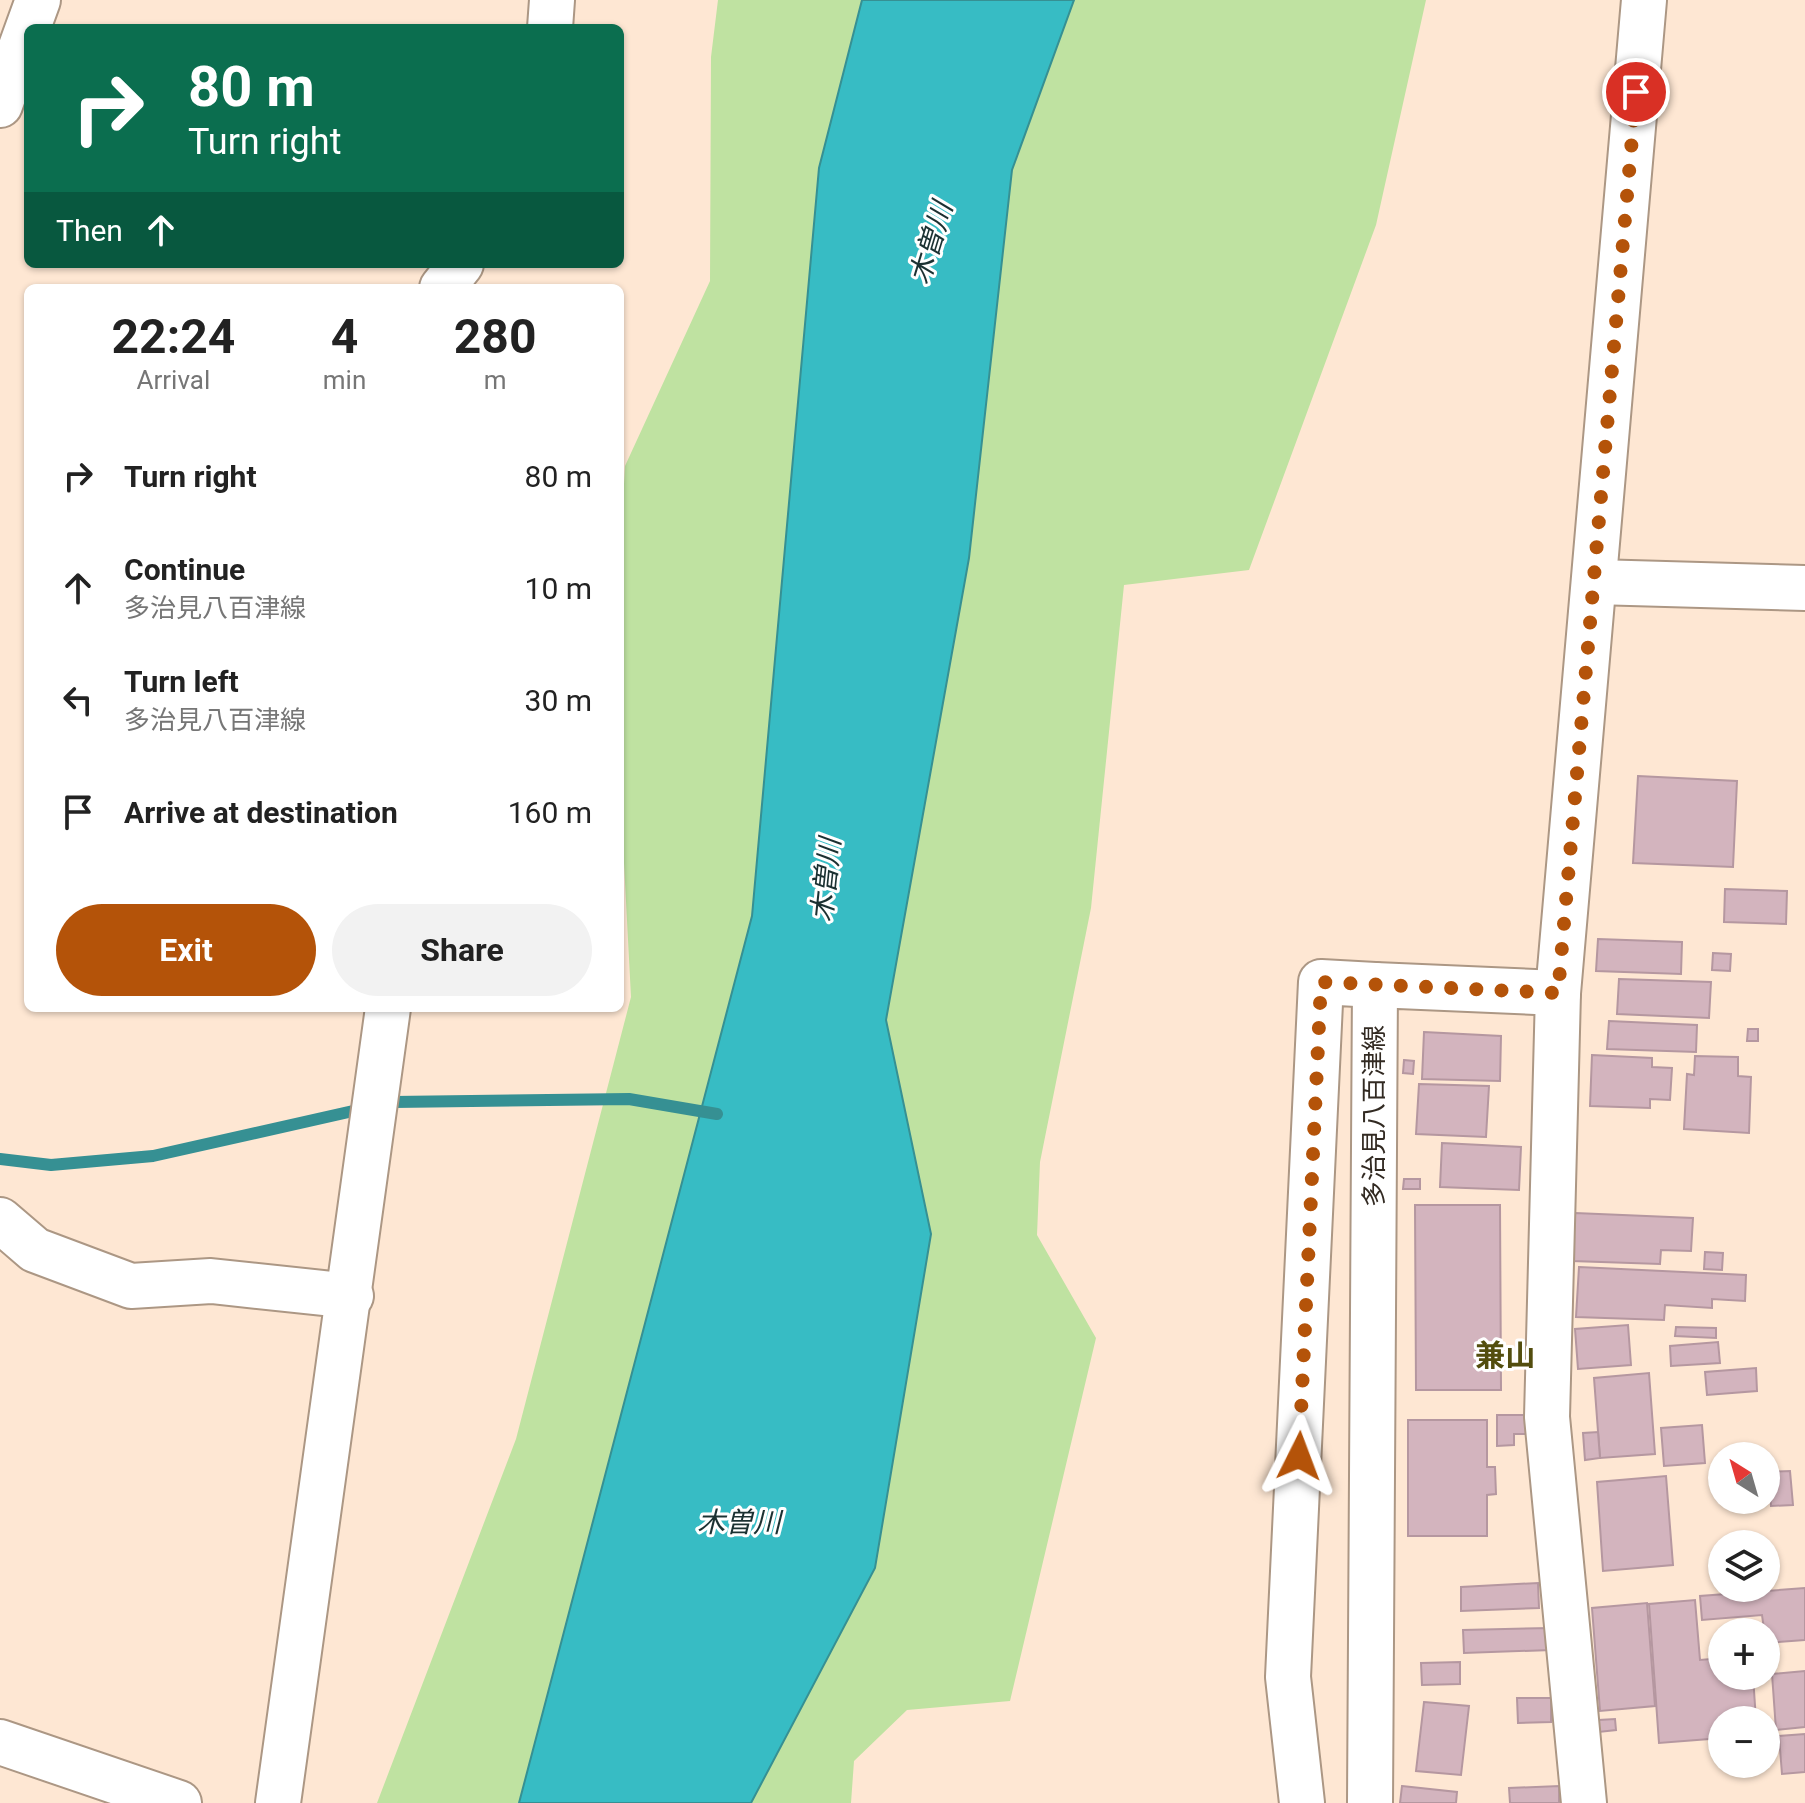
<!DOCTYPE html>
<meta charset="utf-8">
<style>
:root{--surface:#fff;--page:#f2f2f2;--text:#222;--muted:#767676;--accent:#b45309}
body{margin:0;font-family:Roboto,"Noto Sans JP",sans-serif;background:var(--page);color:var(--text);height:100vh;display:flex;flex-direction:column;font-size:30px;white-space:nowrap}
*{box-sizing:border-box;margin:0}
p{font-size:26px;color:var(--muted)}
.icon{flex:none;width:44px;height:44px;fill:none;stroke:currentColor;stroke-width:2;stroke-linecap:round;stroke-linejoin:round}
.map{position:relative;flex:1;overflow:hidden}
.side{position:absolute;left:24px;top:284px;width:600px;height:728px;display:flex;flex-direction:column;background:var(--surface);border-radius:12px;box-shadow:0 2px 6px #0004}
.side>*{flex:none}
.guide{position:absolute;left:24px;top:24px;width:600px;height:244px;border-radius:12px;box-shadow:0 2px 6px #0004;background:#0b6e4f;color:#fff;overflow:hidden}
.needle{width:52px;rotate:323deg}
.fabs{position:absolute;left:1708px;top:1442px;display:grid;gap:16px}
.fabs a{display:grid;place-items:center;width:72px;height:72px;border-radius:50%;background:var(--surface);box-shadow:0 2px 6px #0004;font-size:40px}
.pin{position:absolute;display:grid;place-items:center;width:68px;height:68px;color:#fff;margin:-34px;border:4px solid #fff;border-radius:50%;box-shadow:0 2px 8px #0007}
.me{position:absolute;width:88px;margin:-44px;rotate:3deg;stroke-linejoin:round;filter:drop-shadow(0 0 6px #0008)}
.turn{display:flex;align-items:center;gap:28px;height:168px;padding:0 32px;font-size:36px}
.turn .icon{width:104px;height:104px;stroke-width:2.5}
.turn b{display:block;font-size:56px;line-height:68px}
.then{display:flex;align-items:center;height:76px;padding:0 32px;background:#0003;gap:16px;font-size:30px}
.eta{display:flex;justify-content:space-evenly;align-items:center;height:136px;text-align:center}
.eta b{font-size:48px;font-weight:700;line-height:56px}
.primary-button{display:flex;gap:16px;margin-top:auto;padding:16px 32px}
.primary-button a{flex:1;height:92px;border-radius:48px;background:var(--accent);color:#fff;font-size:32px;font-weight:700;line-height:92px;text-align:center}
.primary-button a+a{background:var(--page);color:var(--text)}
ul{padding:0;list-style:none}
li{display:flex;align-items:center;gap:24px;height:112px;padding:0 32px}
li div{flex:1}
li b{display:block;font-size:30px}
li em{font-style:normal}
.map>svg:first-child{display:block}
.green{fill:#bfe2a1}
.water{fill:#37bcc4;stroke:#369093;stroke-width:2}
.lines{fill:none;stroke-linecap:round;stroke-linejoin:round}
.stream{stroke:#369093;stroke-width:12}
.building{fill:#d3b4be;stroke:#b597a0;stroke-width:2}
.minor-casing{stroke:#ac9784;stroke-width:48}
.tertiary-casing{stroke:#ac9784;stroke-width:48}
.secondary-casing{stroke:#ac9784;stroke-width:48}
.minor{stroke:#fff;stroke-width:44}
.tertiary{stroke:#fff;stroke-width:44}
.secondary{stroke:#fff;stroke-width:44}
.route{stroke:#b45309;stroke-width:14;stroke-dasharray:0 25.2}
.labels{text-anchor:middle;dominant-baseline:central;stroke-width:6;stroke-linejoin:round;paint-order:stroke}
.street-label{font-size:26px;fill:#322a22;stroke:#fff}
.water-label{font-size:28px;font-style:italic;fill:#1b3132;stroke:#fff}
.quarter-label{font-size:30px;font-weight:bold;fill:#534d0e;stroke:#fff}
</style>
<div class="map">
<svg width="1805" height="1803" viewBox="0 0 1805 1803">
<rect width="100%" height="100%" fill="#fee7d3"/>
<g class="green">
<polygon points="718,0 862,0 819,168 752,916 519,1803 377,1803 516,1439 631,997 620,786 620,556 625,466 710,281 711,57"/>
<polygon points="1074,0 1426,0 1376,225 1249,570 1124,585 1091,908 1040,1162 1037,1235 1096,1338 1010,1701 907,1710 854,1761 851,1803 751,1803 875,1568 931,1234 886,1020 969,558 1012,170"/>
</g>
<polygon class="water" points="862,0 1074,0 1012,170 969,558 886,1020 931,1234 875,1568 751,1803 519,1803 752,916 819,168"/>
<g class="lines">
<polyline class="stream" points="0,1159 51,1165 153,1156 393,1102 629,1099 717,1114"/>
</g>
<g class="building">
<polygon points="1638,776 1737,781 1733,867 1633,863"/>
<polygon points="1725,889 1787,891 1786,924 1724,922"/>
<polygon points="1598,939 1682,942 1681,974 1596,971"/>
<polygon points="1713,953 1731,954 1730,971 1712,970"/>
<polygon points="1619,979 1711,982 1709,1018 1617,1014"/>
<polygon points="1609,1021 1697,1025 1696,1052 1607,1049"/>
<polygon points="1748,1029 1758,1029 1758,1041 1747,1041"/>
<polygon points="1424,1032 1501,1036 1500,1081 1422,1079"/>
<polygon points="1592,1055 1652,1058 1652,1067 1672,1068 1670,1100 1650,1099 1650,1108 1590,1106"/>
<polygon points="1695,1056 1738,1057 1738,1076 1751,1077 1749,1133 1684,1129 1687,1074 1694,1075"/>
<polygon points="1404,1060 1414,1061 1413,1074 1403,1073"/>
<polygon points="1419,1084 1489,1086 1486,1137 1416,1134"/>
<polygon points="1442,1143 1521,1147 1519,1190 1440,1187"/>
<polygon points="1404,1179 1420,1179 1420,1189 1403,1189"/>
<polygon points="1415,1205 1500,1205 1501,1390 1416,1390"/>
<polygon points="1575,1213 1693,1218 1691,1251 1661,1250 1660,1264 1572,1261"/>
<polygon points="1705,1252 1723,1253 1722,1270 1704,1269"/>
<polygon points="1579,1267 1746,1275 1745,1301 1712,1299 1712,1308 1665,1305 1664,1320 1576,1317"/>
<polygon points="1628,1325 1631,1365 1578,1369 1575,1329"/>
<polygon points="1676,1327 1716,1328 1716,1338 1675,1336"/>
<polygon points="1718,1342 1720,1363 1671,1366 1670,1346"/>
<polygon points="1756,1368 1757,1391 1707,1395 1705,1372"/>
<polygon points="1649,1373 1655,1454 1600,1458 1594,1378"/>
<polygon points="1497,1415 1526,1415 1526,1434 1514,1434 1514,1445 1497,1446"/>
<polygon points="1408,1420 1487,1420 1487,1467 1495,1467 1496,1494 1487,1495 1487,1536 1408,1536"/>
<polygon points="1702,1425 1705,1463 1664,1466 1661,1428"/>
<polygon points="1598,1432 1600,1458 1585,1460 1583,1433"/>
<polygon points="1790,1471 1793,1505 1771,1506 1768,1472"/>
<polygon points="1666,1476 1673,1565 1603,1571 1597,1482"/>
<polygon points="1538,1583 1539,1608 1461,1611 1461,1587"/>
<polygon points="1805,1588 1805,1640 1766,1643 1762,1615 1702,1620 1700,1596"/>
<polygon points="1695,1600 1700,1660 1722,1658 1722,1676 1753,1676 1756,1720 1722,1720 1722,1738 1659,1743 1649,1604"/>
<polygon points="1647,1603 1655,1706 1600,1711 1592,1608"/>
<polygon points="1550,1628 1551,1650 1464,1653 1463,1630"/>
<polygon points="1460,1662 1460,1684 1422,1685 1421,1663"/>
<polygon points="1805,1671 1805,1727 1776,1730 1772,1674"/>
<polygon points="1517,1698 1551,1698 1551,1722 1518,1723"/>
<polygon points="1424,1702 1469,1706 1461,1775 1416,1771"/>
<polygon points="1615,1719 1616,1730 1599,1732 1599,1720"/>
<polygon points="1805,1734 1805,1772 1782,1774 1779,1736"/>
<polygon points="1402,1786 1457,1792 1456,1803 1400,1803"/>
<polygon points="1559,1786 1559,1803 1510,1803 1509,1788"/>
</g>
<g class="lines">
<defs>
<g id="minor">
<polyline points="550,28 552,0"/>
<polyline points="442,288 461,264"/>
<polyline points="1595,582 1805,588"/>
<polyline points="0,1220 35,1250 131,1286 211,1281 351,1296"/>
<polyline points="0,1742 179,1803"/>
<polyline points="278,1803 388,1008"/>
<polyline points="1302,1803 1288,1677 1321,982 1375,985"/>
</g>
<polyline id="tertiary" points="1558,993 1547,1417 1584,1803"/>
<g id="secondary">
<polyline points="0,105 38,0"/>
<polyline points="1370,1803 1375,985 1558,993 1644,0"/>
</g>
</defs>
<use href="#minor" class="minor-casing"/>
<use href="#tertiary" class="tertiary-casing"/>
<use href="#secondary" class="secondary-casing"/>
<use href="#minor" class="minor"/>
<use href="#tertiary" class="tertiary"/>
<use href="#secondary" class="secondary"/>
</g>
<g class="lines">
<polyline class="route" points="1299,1456 1321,982 1558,993 1636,92"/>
</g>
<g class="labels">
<g class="street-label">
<text transform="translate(1374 1116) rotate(-90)">多治見八百津線</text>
</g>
<g class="water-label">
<text transform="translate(931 243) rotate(-73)">木曽川</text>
<text transform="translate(826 880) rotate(-84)">木曽川</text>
<text x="739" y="1522">木曽川</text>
</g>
<g class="quarter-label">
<text x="1505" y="1355">兼山</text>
</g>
</g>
</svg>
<div class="fabs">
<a><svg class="needle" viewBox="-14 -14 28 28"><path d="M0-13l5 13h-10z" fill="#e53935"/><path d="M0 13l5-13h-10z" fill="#767676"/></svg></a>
<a><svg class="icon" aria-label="layers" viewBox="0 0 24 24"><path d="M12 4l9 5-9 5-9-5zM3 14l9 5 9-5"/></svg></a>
<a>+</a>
<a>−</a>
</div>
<div class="pin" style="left:1636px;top:92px;background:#d93025"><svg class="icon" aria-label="arrive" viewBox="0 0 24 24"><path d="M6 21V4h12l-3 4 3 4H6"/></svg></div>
<svg class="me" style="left:1299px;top:1456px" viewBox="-20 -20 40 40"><path d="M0-17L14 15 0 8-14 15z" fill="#b45309" stroke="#fff" stroke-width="4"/></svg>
<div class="guide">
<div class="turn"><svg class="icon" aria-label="right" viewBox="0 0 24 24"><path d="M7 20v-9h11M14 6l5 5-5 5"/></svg><div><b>80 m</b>Turn right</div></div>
<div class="then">Then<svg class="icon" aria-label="ahead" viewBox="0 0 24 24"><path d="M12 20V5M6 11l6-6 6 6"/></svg></div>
</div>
<section class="side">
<div class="eta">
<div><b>22:24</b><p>Arrival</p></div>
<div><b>4</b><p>min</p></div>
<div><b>280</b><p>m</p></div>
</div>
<ul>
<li><svg class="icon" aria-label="right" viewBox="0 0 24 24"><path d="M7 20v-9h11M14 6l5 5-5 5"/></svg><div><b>Turn right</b></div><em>80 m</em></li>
<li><svg class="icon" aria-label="ahead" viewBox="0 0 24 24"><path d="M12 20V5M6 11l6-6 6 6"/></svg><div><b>Continue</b><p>多治見八百津線</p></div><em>10 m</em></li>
<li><svg class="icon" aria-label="left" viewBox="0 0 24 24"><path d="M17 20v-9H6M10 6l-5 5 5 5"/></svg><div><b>Turn left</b><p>多治見八百津線</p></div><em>30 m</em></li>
<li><svg class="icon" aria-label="arrive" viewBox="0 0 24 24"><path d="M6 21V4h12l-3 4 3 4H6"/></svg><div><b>Arrive at destination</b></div><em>160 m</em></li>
</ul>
<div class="primary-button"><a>Exit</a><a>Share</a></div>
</section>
</div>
